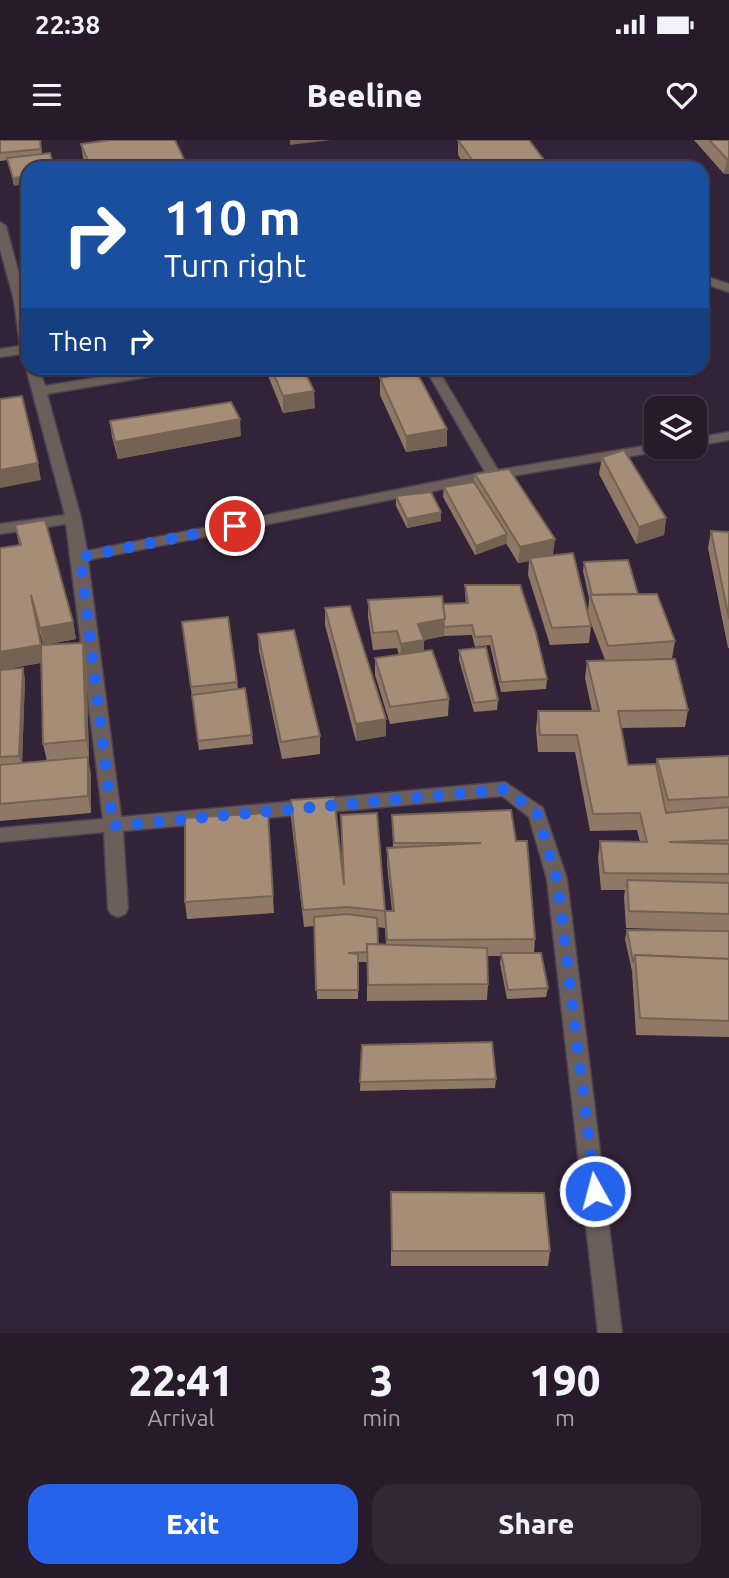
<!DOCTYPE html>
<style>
:root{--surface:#261a2b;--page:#322737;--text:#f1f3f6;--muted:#a4a1a9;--line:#423847;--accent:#2563eb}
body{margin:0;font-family:Ubuntu,sans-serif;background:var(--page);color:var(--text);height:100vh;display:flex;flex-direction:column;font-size:26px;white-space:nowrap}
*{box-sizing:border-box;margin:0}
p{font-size:23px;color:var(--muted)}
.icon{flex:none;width:38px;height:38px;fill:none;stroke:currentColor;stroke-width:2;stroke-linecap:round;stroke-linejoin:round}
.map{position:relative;height:1193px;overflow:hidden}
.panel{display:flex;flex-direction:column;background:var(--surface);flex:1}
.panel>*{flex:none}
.top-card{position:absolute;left:21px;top:21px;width:688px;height:214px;border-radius:21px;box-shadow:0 2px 5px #0004,0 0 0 2px var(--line);background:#1a4fa0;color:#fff;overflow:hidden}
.controls{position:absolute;left:644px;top:256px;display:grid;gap:14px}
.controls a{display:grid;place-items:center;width:63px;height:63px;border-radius:14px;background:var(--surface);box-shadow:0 2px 5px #0004,0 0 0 2px var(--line);font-size:35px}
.pin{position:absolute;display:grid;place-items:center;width:60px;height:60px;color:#fff;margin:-30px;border:4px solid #fff;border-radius:50%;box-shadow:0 2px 7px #0007}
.me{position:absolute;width:77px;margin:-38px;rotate:353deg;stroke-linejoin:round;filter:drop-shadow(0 0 5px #0008)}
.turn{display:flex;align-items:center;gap:24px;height:147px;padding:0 28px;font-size:32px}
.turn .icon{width:91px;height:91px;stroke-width:2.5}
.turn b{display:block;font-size:49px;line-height:60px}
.then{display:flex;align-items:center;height:66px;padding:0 28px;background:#0003;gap:14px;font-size:26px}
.eta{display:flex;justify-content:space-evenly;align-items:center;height:119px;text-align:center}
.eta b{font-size:42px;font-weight:800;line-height:49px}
.primary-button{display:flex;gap:14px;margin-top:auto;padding:14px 28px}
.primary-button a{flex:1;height:80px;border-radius:21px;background:var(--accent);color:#fff;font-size:28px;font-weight:800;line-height:80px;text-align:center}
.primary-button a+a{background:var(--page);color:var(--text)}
.status{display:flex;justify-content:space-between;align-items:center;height:49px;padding:0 35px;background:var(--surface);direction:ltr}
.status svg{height:19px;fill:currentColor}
header{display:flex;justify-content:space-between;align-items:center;height:91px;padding:0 28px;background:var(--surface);font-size:32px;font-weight:800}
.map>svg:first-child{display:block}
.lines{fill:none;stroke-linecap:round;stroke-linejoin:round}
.minor-casing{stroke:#4d3f54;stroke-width:3}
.minor{fill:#6c5e59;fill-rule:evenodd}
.wall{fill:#8f7966;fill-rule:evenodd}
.shaded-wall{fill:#746353}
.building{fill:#a68d77;stroke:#746353;stroke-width:2}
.route{stroke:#2563eb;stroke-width:12;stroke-dasharray:0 21.6}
</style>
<div class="status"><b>22:38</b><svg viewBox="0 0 49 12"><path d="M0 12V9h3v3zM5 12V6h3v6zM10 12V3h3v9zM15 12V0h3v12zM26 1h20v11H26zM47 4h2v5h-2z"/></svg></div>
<header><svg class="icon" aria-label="menu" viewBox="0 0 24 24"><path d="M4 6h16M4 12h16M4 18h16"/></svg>Beeline<svg class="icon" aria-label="heart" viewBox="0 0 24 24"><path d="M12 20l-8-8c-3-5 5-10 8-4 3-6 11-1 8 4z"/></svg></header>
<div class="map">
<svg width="729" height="1193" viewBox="0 0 729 1193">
<rect width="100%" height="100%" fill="#322339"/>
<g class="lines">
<defs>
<g id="minor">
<polygon points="0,82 6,86 26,160 28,217 22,214 0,217 0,209 20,206 14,160 0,109"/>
<polygon points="702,135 729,144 729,152 702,143"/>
<polygon points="28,225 39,228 45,246 156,228 184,228 177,232 47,254 81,378 87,411 485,332 425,228 437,228 498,330 656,304 656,306 675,306 668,310 494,339 88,420 121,677 505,642 543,668 567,739 622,1193 598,1193 547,739 529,677 502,656 123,691 128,769 125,774 118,777 111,774 108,769 104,692 0,702 0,688 103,679 66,384 0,394 0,384 65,375 26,228"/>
<polygon points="729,292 729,300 695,306 695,298"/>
</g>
</defs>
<use href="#minor" class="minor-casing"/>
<use href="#minor" class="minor"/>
</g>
<g class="wall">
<polygon points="0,0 40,0 42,14 14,46 8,20 0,21"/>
<polygon points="458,0 550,28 467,28 458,15"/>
<polygon points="694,0 729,0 729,34 724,34"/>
<polygon points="81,4 188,28 86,28 84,23"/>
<polygon points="265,228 303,228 315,268 283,273"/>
<polygon points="380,238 447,306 406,312 380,255"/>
<polygon points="110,281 241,296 118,319 112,297"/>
<polygon points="602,317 666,378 664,395 636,404 599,334"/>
<polygon points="475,334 553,415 588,471 589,458 583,431 584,422 638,454 675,501 672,518 650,519 688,570 685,587 621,588 628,625 656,625 657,619 729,616 729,791 626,788 624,757 625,750 601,750 598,718 600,701 640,702 637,690 590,691 575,612 538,612 536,589 538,571 592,571 585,538 587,521 605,520 589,478 591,486 589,503 550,505 528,435 529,421 518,423 506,403 475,415 443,357 444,347 474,342"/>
<polygon points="396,356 441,372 441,381 407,388 396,366"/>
<polygon points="15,385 73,482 76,499 43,505 35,474 41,505 86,520 89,617 63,619 91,634 91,673 0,681 0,530 25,538 22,623 47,621 43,604 41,523 0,530 19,405"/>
<polygon points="711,391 729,392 729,508 728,508 708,408"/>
<polygon points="465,445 547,539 546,549 501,552 490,505 475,507 472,495 444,496 424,500 424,511 449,559 448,576 390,584 375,535 375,518 399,515 397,508 373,510 368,477 368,460 443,464 466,463 465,454"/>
<polygon points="325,468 386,579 386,596 356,601 325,485"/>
<polygon points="182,482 237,542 238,549 252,595 253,604 199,610"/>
<polygon points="258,494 320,596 320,614 282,619 259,511"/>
<polygon points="459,510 498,560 497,570 474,572 459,520"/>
<path d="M291,660L344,739L385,771H392L387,725V708L393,707L392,675L516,701L535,799L534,813L548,848L546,857L507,859L500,823L501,816H487L488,844L487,860L367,861V822H358V859H317L314,786L304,787L291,678ZM377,787L385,788L386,805L378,804Z"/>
<polygon points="268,673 274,773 187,779 185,762"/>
<polygon points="627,790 729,791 729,897 636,895 632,831 625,799"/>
<polygon points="362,905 496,939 495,948 360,951"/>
<polygon points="391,1052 550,1111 548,1126 391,1126"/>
</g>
<g class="shaded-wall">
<polygon points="290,0 331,0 290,5"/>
<polygon points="727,19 729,19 729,34 724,34"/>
<polygon points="28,36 28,44 14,46 13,38"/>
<polygon points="314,251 315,268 283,273 283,256"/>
<polygon points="240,279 241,296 118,319 115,302"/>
<polygon points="447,289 447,306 406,312 406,296"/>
<polygon points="38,323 41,340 0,348 0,330"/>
<polygon points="441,372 441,381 407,388 407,379"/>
<polygon points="666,378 664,395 636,404 639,387"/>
<polygon points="507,394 506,404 475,415 476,406"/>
<polygon points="555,399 553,416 530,418 529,421 518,423 520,407"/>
<polygon points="445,479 444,496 423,500 424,500 424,517 400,521 401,504 418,484"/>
<polygon points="73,482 76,499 43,505 40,488"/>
<polygon points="83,503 86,520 89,617 86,600"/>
<polygon points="41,505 44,522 0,530 0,512"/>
<polygon points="23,528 25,538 22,625 19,616"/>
<polygon points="386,579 386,596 356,601 356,584"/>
<polygon points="88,617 91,634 91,673 88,656"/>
</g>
<g class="building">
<polygon points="0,0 40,0 41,9 0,13"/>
<polygon points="110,0 175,0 188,28 91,28 81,4"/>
<polygon points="458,0 529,0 550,28 478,28"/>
<polygon points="709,0 729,0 729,19 727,19"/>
<polygon points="50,13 54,28 28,28 28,36 13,38 7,18"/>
<polygon points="271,228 303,228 314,251 283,256"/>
<polygon points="416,231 447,289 406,296 380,238"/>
<polygon points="22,256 38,323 0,330 0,259"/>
<polygon points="231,262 240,279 115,302 110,281"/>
<polygon points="624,310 666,378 639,387 602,317"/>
<polygon points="509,329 555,399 520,407 475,334"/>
<polygon points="474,342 507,394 476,406 444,347"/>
<polygon points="431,352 441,372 407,379 396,356"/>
<polygon points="45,380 73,482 40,488 31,455 41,505 0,512 0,408 21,405 15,385"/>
<polygon points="711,391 729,392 729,479"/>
<polygon points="573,413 591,486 552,488 530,418"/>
<polygon points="628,420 638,454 592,455 584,422"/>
<polygon points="465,445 520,445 536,493 547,539 501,542 491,496 475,497 472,485 444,487 443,464 468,463"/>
<polygon points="657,454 675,501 608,506 590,455"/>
<polygon points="442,456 445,479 418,484 424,500 401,504 397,491 373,493 368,460"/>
<polygon points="350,466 386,579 356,584 325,468"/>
<polygon points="228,477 237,542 191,547 182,482"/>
<polygon points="294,490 320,596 281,602 258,494"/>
<polygon points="83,503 86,600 43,604 41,505"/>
<polygon points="486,507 498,560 474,563 459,510"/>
<polygon points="432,510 449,559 390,567 375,518"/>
<polygon points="675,519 688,570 618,571 628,625 656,624 666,673 729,667 729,700 669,702 729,704 729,734 604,733 600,701 647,702 640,673 593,674 577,595 540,595 538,571 599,571 587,521"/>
<polygon points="23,528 19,616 0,617 0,530"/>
<polygon points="245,548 252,595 198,601 192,555"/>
<polygon points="729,616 729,657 668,660 657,619"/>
<polygon points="88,617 88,656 0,664 0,625"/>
<polygon points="334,657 344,745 341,675 377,673 385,771 347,767 303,770 291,660"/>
<polygon points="511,670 516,701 527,701 535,799 387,800 385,771 394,771 387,708 481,703 394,703 392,675"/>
<polygon points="268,673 273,756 185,762 185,678"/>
<polygon points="627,740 729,743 729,774 629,771"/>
<polygon points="347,774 377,778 378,804 367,804 367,812 348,813 358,814 358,850 316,850 314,777"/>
<polygon points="627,790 729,791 729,819 635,815 633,822"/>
<polygon points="367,804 487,808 488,844 368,845"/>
<polygon points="501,813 541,813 548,848 508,850"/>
<polygon points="635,815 729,819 729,881 640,878"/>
<polygon points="492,902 496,939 360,942 362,905"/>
<polygon points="391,1052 544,1053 550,1111 392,1111"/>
</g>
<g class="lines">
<polyline class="route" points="235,386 80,417 113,686 505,649 537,673 557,739 595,1051"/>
</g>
</svg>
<div class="controls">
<a><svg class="icon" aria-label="layers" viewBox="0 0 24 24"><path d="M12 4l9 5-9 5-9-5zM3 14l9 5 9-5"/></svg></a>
</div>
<div class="pin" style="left:235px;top:386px;background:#d93025"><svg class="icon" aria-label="arrive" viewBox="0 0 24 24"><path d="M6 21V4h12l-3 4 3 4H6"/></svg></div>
<svg class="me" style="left:595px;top:1051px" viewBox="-20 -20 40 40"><circle r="17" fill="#2563eb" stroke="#fff" stroke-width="3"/><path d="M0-11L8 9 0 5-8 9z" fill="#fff"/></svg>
<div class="top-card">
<div class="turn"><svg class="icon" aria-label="right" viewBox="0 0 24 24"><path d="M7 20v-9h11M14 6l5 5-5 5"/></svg><div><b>110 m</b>Turn right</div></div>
<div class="then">Then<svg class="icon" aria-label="right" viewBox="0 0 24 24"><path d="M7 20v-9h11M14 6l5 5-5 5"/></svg></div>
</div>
</div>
<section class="panel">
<div class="eta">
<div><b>22:41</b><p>Arrival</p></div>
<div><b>3</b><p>min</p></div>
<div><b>190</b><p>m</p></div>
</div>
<div class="primary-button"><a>Exit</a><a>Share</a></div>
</section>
